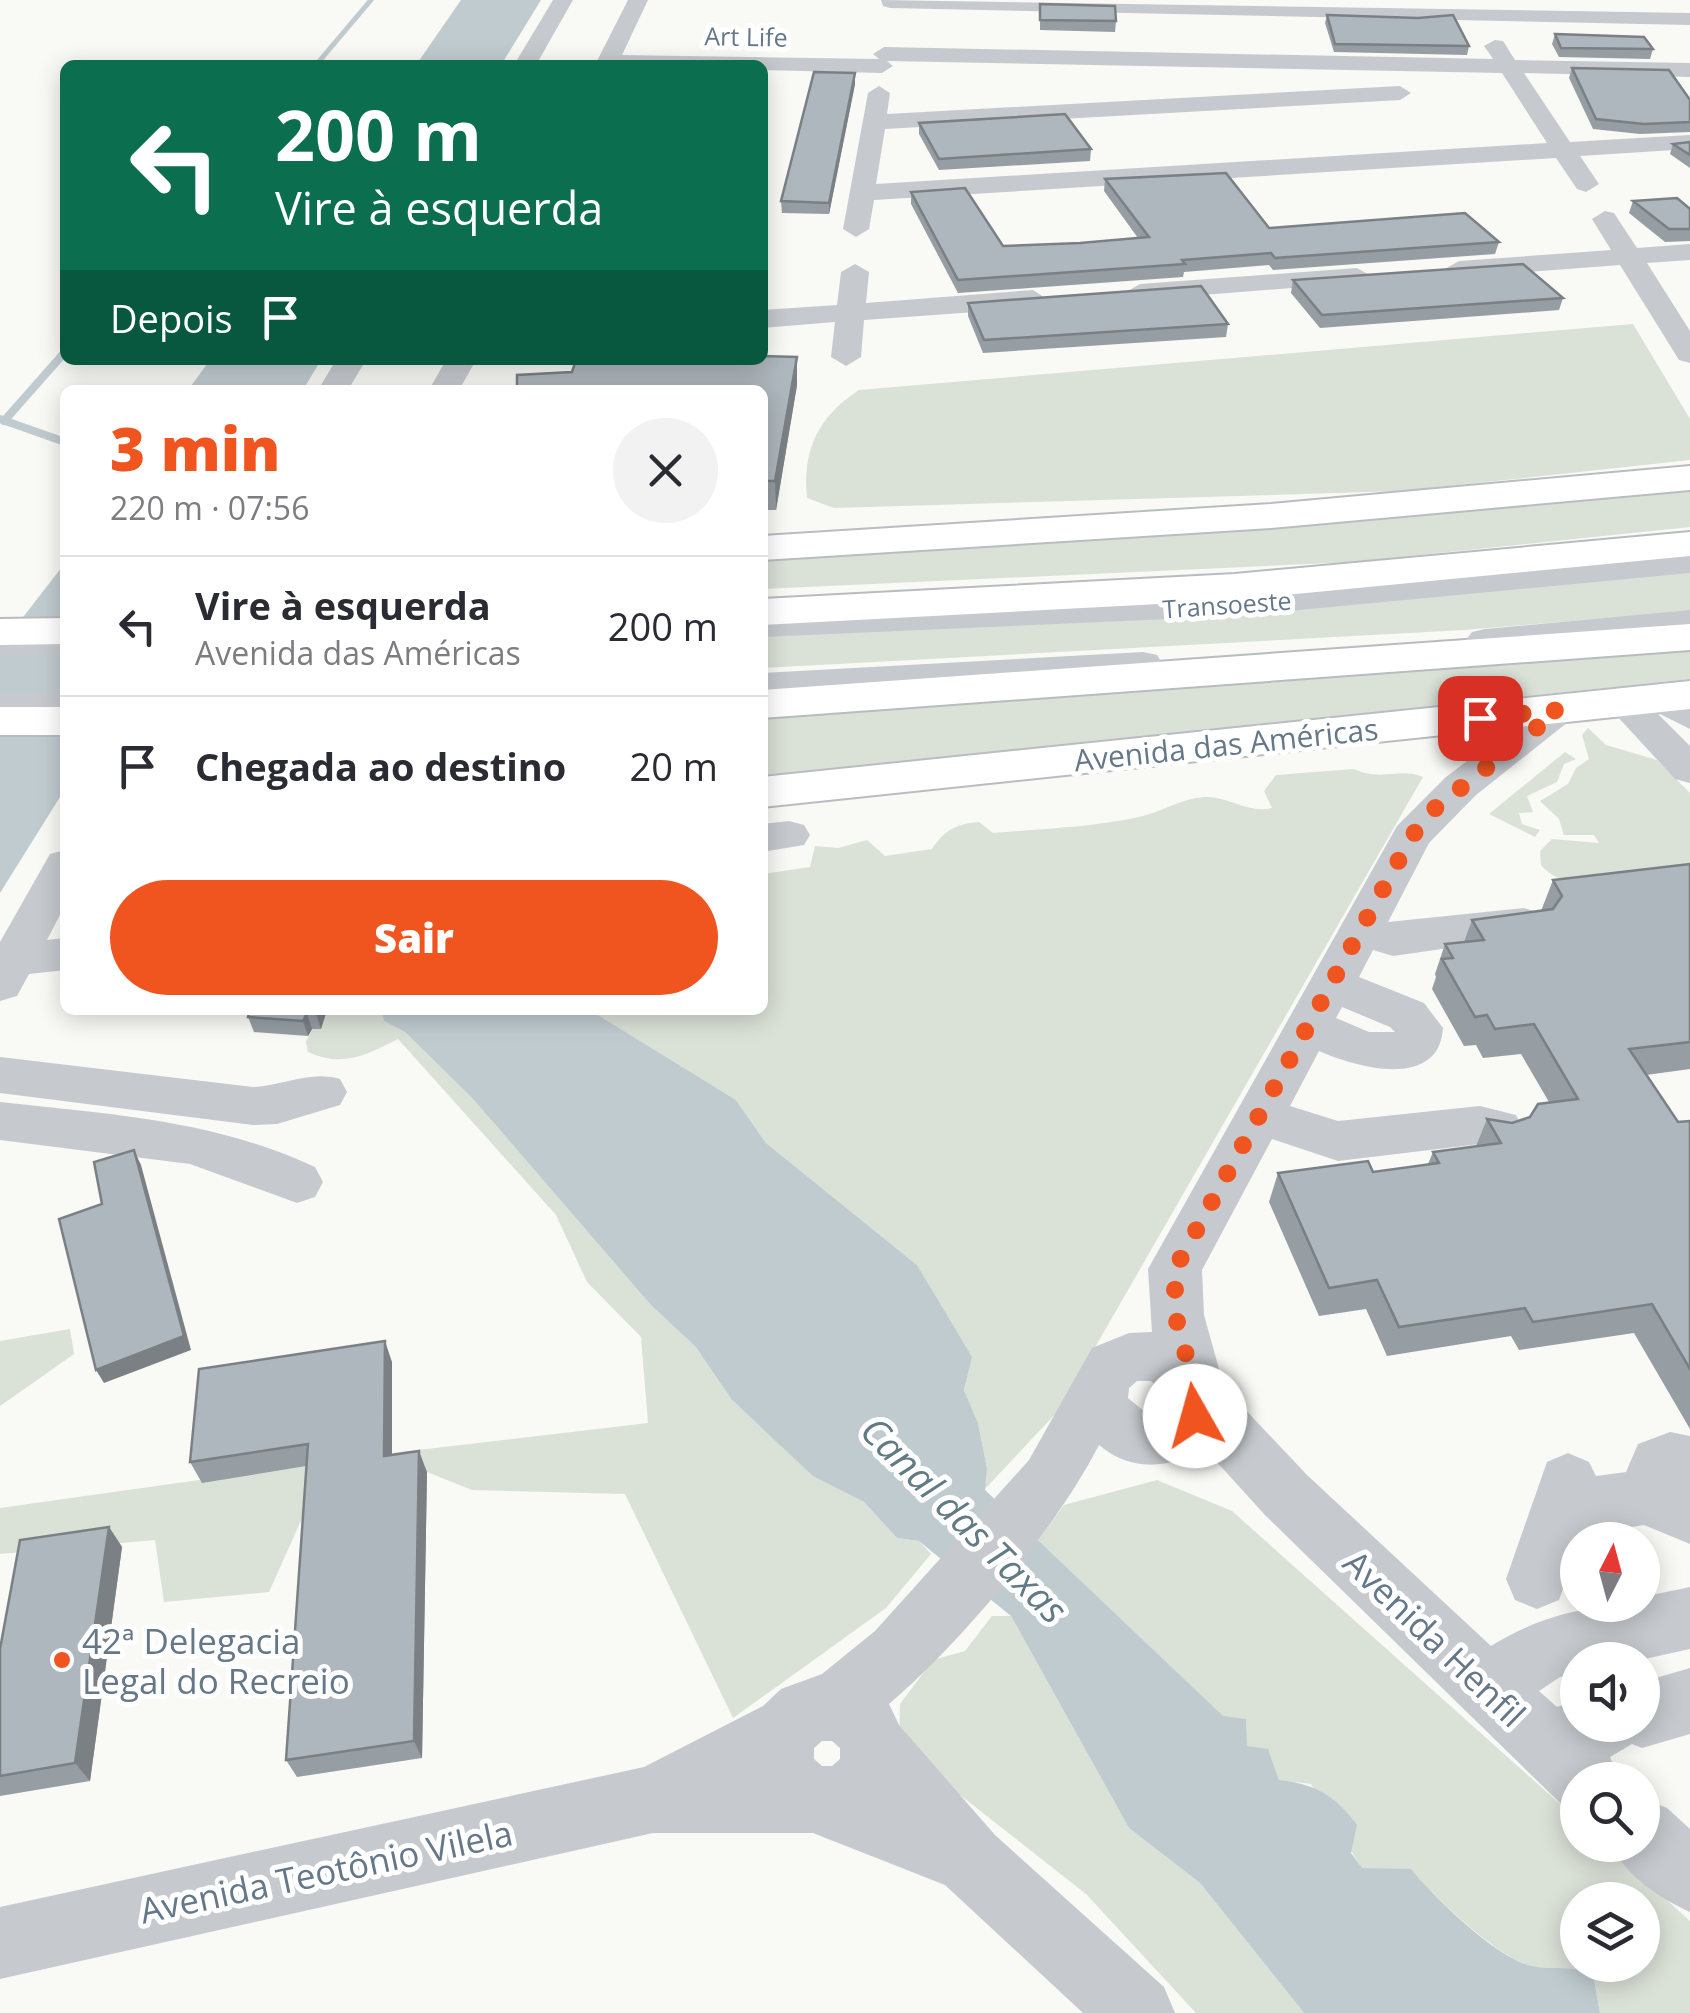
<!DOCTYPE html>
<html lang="pt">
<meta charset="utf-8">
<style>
:root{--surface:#fff;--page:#f2f2f3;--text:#2b2b33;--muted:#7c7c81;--line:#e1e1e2;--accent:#f0541f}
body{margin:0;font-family:"Open Sans",sans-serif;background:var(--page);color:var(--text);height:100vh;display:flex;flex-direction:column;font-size:38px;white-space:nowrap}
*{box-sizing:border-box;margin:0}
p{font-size:32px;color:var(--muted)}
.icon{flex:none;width:55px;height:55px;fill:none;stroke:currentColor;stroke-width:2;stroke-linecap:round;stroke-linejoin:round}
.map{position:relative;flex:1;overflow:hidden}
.details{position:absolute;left:60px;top:385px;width:708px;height:630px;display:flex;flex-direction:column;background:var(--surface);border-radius:15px;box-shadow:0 5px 25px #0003}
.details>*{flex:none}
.guide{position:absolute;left:60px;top:60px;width:708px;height:305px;border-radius:15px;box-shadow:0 5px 25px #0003;background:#0b6e4f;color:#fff;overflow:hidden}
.needle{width:65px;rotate:6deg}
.fabs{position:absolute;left:1560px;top:1522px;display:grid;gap:20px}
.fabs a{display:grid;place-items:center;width:100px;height:100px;border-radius:50%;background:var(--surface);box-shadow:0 5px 25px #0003;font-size:50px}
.pin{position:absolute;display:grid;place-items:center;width:85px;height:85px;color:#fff;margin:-42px;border-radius:20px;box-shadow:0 5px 15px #0006}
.me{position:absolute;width:110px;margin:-55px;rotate:353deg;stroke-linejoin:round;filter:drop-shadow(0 0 8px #0008)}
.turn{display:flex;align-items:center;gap:35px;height:210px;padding:0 50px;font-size:45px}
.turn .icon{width:130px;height:130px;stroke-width:2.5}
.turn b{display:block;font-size:70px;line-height:85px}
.then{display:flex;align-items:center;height:95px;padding:0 50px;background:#0003;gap:20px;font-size:38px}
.round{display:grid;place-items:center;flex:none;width:105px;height:105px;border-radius:52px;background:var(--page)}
.headline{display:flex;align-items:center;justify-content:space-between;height:170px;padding:0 50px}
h1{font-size:60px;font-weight:800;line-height:75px;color:var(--accent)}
.cta{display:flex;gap:20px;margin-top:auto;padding:20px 50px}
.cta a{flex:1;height:115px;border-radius:60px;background:var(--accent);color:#fff;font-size:40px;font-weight:800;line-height:115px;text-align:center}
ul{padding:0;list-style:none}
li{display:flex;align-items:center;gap:30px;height:140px;padding:0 50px;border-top:2px solid var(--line)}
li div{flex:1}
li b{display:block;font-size:38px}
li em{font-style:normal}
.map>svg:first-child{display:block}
.green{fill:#dae1d7;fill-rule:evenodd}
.water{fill:#c0cbd0}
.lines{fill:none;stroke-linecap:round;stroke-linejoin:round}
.stream-far1{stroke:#c0cbd0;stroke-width:5}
.stream{stroke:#c0cbd0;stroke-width:8}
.major-casing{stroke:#b9bdc1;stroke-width:4}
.highway-casing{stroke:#b8bcbf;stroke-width:4}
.minor{fill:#c6cace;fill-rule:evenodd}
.major{fill:#fff;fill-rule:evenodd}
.highway{fill:#fff;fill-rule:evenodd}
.wall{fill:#969da3}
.shaded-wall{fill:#7a8084}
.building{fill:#aeb7bd;stroke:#7a8084;stroke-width:2.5}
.route{stroke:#f0541f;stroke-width:18;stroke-dasharray:0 32.4}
.poi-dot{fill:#f0541f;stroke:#fff;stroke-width:4}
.labels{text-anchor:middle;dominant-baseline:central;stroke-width:10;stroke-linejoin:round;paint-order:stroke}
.far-street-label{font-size:25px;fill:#657889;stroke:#fff}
.street-label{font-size:30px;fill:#657889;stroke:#fff}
.near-street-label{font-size:35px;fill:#657889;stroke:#fff}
.near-poi-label{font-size:35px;fill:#657889;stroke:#fff;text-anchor:start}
.near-water-label{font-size:38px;font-style:italic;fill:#617a84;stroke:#fff}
</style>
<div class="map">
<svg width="1690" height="2013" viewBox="0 0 1690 2013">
<rect width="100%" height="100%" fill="#f9f9f6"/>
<g class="green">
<path d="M1633,324L1690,419V460L1403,491L834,508L807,498C802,449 819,416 859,390Z"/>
<polygon points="1690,489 1690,527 1351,562 763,589 762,558"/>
<polygon points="1690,564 1690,611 1464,630 763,668 762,629"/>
<polygon points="1690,647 1690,679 763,777 762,712"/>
<path d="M1588,728L1606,745L1657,760L1690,793V877C1651,882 1570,900 1541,865L1540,851L1552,839L1599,843L1594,835H1564L1559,819L1540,801L1568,784L1576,768L1589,759L1582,735Z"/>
<polygon points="1565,752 1576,759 1564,764 1557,782 1527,796 1533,812 1519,813 1522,824 1540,830 1535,837 1489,814"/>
<path d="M1354,769C1381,782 1400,767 1423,777L1059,1410L984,1490L987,1468L978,1423L964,1390L971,1357L917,1265L766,1143L736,1100L590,1010H762L763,874L810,867L815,846L838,848L867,840L885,856L932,849C945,830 955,824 979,822L993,833C1042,829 1092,827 1139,817C1162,812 1182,798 1205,797C1229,796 1248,814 1272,808L1264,791L1276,775Z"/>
<path d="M327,1010H381L384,1021L405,1032L473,1099L650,1304L697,1347L732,1400L813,1475L864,1502L897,1538L919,1541L931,1554L886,1608L733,1718L625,1494L472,1490L427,1472L316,1487L269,1592L164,1602L155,1540L0,1554V1508L392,1453L648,1423L641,1337L587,1282L556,1215L398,1039C366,1055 343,1068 308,1052L306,1042L312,1029H321Z"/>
<polygon points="70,1329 74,1354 0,1406 0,1341"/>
<path d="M1157,1480L1232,1511L1577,1819L1578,1845H1606L1690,1921V2013H1600L1593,1974C1567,1964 1553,1972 1532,1966C1498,1958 1433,1896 1411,1869H1362L1311,1784L1279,1780L1268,1750L1247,1746L1223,1717L1038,1541L1064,1505ZM1578,1900H1642V1965H1578Z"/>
<polygon points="992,1616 1011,1616 1129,1828 1200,1883 1304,2013 1196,2013 1086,1894 899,1747 900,1704 933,1660 965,1651"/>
</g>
<g class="water">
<polygon points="461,0 541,0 501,65 416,65"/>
<polygon points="210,360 321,360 303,390 188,390"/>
<polygon points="65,563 65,789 0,893 0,647"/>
<path d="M381,1010H590L736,1100L766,1143L917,1265L972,1357L964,1390L978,1423L987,1468L985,1490L1223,1716L1246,1719L1247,1746L1268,1749L1279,1780C1315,1784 1335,1795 1357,1825L1351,1853L1362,1868L1411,1869C1434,1897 1496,1958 1532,1966C1554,1971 1567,1964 1593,1974L1600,2013H1304L1200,1883L1129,1828L1011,1616L919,1541L897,1538L864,1502L813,1476L732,1400L696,1347L650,1304L473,1099L405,1032L384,1021Z"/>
</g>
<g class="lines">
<polyline class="stream-far1" points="316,65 371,0"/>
<g class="stream">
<polyline points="0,419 65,442"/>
<polyline points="4,421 65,352"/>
</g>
<defs>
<g id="major">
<polygon points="1690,466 1690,490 1271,528 762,560 762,536 1271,504"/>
<polygon points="1690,681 1690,709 762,807 762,777"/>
</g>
<g id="highway">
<polygon points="1690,532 1690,556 1235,600 762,625 762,599 1235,574"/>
<polygon points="65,618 65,644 0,645 0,619"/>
<polygon points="1690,624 1690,650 762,718 762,690"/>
<rect x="0" y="707" width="65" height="28"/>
</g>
</defs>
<use href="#major" class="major-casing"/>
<use href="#highway" class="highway-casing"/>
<g class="minor">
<polygon points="553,0 573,0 536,65 514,65"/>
<polygon points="628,0 648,0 622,55 879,59 873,54 884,47 1493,59 1484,46 1495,40 1503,41 1515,60 1690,63 1690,77 1524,73 1570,142 1690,135 1690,149 1580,156 1599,184 1586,192 1577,189 1556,158 874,200 869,229 856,237 843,229 868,93 879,86 890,93 887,114 1400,86 1411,93 1400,100 885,129 876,184 1547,143 1502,73 887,61 893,66 882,73 762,70 762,65 595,65"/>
<polygon points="881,0 1690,13 1690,25 890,8 883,6"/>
<polygon points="1605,211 1614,213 1637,248 1690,244 1690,260 1647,263 1690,331 1690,363 1679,360 1620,265 1459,277 1445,269 1459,261 1611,250 1592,219"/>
<polygon points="855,264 869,272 866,303 1033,290 1047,299 1033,308 864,320 861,357 846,366 831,357 835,322 762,328 762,310 837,305 841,272"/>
<polygon points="1357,268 1371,276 1367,282 1140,300 1126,292 1140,284"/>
<polygon points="336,360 366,360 348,390 318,390"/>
<polygon points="446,360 476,360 459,390 429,390"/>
<polygon points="1690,551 1690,573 1237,616 762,637 762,615 1237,594"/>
<polygon points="1690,610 1690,632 1485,651 1472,648 1466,640 1472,632 1485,629"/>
<polygon points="65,633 65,655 0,656 0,634"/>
<polygon points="1143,652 1157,655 1162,663 1157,671 762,697 762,673"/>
<polygon points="1663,687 1690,699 1690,729 1656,712 1690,746 1690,783 1675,779 1605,703 1611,695 1625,691 1644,700 1649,691"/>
<polygon points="65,693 65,717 0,718 0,694"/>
<path d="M1559,698L1573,702L1579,710L1573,718L1476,795L1429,843L1388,922L1524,908L1540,913L1547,924L1540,935L1393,956L1373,950L1359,977L1424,1003L1443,1028C1439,1091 1355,1067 1319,1051L1290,1106L1338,1121L1480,1106L1516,1115L1523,1129L1516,1143L1498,1149L1480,1144L1338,1161L1272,1139L1202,1270L1204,1315L1224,1387L1307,1475L1491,1646C1540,1616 1585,1605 1642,1605V1597L1690,1587V1649L1640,1660H1578V1673L1560,1677L1539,1691L1557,1707L1578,1700V1725H1642V1682L1690,1668V1734L1642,1748L1632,1744L1610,1757L1619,1780H1578V1811L1561,1804L1265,1515L1205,1449C1170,1468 1132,1473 1099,1445C1055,1530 962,1642 889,1704L899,1725L995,1835L1164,1987L1175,2013H1083L945,1885L813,1833H653L0,1979V1907L644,1767L763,1706L781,1689L822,1674L875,1631L1029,1460L1092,1348L1129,1333L1152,1332L1148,1269L1397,826L1446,777L1545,702ZM1342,1007L1390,1027L1395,1032H1369L1336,1018ZM1137,1381H1151L1167,1396L1164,1411L1145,1412L1128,1398L1129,1388ZM822,1741H832L840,1748V1759L832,1766H822L814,1759V1748Z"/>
<polygon points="789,821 804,825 810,835 804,845 762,852 762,824"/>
<polygon points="65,850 65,905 47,940 65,938 65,970 29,974 17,996 0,1001 0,942 50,854"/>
<path d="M0,1057L253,1087C283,1086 311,1070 340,1079L347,1092L340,1105L277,1124L253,1125L0,1093Z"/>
<path d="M0,1102C109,1114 215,1120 315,1167L323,1182L315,1197L297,1203L190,1164L0,1140Z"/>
<polygon points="1670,1432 1690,1436 1690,1544 1644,1525 1582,1535 1559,1600 1537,1609 1515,1600 1506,1579 1547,1462 1568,1453 1589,1462 1596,1476 1626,1472 1638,1444"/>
<path d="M1642,1798L1667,1808L1690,1829V1912C1661,1899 1624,1875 1612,1845H1642Z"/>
</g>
<use href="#major" class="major"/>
<use href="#highway" class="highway"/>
</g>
<g class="wall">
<polygon points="1040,4 1116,21 1115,32 1040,30"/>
<polygon points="1327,15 1418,18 1469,46 1467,55 1334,52 1325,23"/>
<polygon points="1555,34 1653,49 1650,59 1559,57 1552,44"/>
<polygon points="1572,68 1690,100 1690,132 1640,134 1593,129 1569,78"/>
<polygon points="855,84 829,214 782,213 781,201"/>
<polygon points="919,123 1091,149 1090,161 939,170 919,134"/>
<polygon points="1690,142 1690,168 1670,154 1673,144"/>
<polygon points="1105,179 1269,228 1499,242 1495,254 1273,270 1269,265 1184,272 1183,277 958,293 911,204 911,192 1003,246 1080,243 1138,238 1104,191"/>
<polygon points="1633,201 1690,209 1690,241 1665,242 1629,213"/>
<polygon points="1293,280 1563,298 1559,310 1320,328 1291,293"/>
<polygon points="968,303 1228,324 1226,337 983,353 968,316"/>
<polygon points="797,385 776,510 762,510 762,390"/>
<polygon points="1690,864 1690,1069 1646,1075 1678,1122 1690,1121 1690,1429 1634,1333 1519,1350 1511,1336 1387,1356 1366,1309 1319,1316 1269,1202 1278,1173 1373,1172 1428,1164 1433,1152 1476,1146 1487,1119 1512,1123 1530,1117 1549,1102 1521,1054 1483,1058 1476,1045 1464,1046 1432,989 1436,977 1435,974 1445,944 1464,942 1472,920 1541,911 1553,880"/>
<polygon points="250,1010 327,1010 321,1029 312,1029 308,1036 254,1032 248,1017"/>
<polygon points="392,1362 392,1455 427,1472 422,1758 297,1777 286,1760 306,1466 202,1483 190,1462"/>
<polygon points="109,1527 122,1547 90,1781 0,1796 0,1649"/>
</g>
<g class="shaded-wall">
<polygon points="855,73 855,84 829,214 829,203"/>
<polygon points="797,357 797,385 776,510 775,481"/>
<polygon points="317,1010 327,1010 321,1029 316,1014"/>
<polygon points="307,1013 312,1029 308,1036 303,1021"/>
<polygon points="134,1150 141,1165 191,1350 104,1383 96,1370"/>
<polygon points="385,1341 392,1362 392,1477 384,1456"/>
<polygon points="419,1451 427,1472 422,1758 414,1741"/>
<polygon points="109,1527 122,1547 90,1781 75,1763"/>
</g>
<g class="building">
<polygon points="1040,4 1115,6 1116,21 1040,20"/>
<polygon points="1327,15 1418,18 1453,15 1469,46 1335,44"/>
<polygon points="1555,34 1644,37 1653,49 1561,48"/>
<polygon points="1572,68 1669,70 1690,100 1690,122 1644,124 1596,119"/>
<polygon points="814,72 855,73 829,203 781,201"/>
<polygon points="1065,114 1091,149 939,159 919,123"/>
<polygon points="1690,142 1690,155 1673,144"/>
<polygon points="1226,173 1269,228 1465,213 1499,242 1275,258 1271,253 1182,260 1185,264 958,280 911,192 965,188 1003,246 1080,243 1149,237 1105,179"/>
<polygon points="1677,198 1690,209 1690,229 1669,229 1633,201"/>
<polygon points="1523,264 1563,298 1322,315 1293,280"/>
<polygon points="1201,286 1228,324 984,340 968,303"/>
<polygon points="762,356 797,357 775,481 762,481 762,390 517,390 517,375 572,372 576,360 762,360"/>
<polygon points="1690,864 1690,1042 1629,1049 1678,1122 1690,1121 1690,1369 1652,1304 1533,1322 1525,1308 1399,1327 1377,1280 1329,1288 1278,1173 1368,1161 1373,1172 1439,1163 1433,1152 1501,1143 1487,1119 1512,1123 1530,1117 1538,1104 1578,1099 1534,1024 1495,1029 1487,1015 1475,1017 1442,959 1453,958 1445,944 1484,940 1472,920 1553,909 1562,896 1553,880"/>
<polygon points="250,1010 317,1010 316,1014 307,1013 303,1021 248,1017"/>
<polygon points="134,1150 184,1336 96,1370 59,1219 102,1204 94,1162"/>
<polygon points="385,1341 384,1456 419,1451 414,1741 286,1760 308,1444 190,1462 199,1369"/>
<polygon points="109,1527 75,1763 0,1776 0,1649 20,1540"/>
</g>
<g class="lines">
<polyline class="route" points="1195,1416 1198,1400 1175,1314 1175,1269 1412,836 1433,810 1559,710 1480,718"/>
</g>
<circle class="poi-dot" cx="62" cy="1660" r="10"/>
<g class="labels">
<g class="far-street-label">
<text transform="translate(746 36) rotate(1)">Art Life</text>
<text transform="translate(1227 604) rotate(-4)">Transoeste</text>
</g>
<g class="street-label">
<text transform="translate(1226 744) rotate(-6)">Avenida das Américas</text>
</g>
<g class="near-street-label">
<text transform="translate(1435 1638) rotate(44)">Avenida Henfil</text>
<text transform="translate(326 1871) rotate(-12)">Avenida Teotônio Vilela</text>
</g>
<g class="near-poi-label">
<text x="82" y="1640">42ª Delegacia<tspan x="82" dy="40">Legal do Recreio</tspan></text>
</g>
<g class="near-water-label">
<text transform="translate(965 1519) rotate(45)">Canal das Taxas</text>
</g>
</g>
</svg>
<div class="fabs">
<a><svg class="needle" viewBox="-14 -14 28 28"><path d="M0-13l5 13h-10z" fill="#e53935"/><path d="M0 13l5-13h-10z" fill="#7c7c81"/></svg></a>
<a><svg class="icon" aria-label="sound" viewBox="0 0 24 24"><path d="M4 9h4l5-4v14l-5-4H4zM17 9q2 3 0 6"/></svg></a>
<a><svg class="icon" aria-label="search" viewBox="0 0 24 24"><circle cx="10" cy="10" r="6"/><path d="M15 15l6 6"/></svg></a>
<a><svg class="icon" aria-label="layers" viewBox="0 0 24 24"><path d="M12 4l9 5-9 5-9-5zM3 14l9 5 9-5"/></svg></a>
</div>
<div class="pin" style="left:1480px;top:718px;background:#d93025"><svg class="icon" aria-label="arrive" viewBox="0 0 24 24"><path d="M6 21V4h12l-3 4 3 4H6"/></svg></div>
<svg class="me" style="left:1195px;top:1416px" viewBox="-20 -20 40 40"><circle r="19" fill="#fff"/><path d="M0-13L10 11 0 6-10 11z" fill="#f0541f"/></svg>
<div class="guide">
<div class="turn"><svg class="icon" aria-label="left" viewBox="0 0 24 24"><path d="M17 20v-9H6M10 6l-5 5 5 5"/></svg><div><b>200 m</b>Vire à esquerda</div></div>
<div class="then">Depois<svg class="icon" aria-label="arrive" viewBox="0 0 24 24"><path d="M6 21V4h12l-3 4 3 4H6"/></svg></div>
</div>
<section class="details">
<div class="headline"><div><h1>3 min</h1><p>220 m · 07:56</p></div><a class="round"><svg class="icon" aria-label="close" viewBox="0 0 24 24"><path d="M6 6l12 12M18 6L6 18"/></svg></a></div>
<ul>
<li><svg class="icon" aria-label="left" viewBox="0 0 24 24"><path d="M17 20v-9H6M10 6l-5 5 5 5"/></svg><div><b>Vire à esquerda</b><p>Avenida das Américas</p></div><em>200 m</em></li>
<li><svg class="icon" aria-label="arrive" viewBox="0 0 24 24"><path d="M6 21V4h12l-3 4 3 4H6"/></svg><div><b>Chegada ao destino</b></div><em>20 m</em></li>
</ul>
<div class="cta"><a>Sair</a></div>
</section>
</div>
